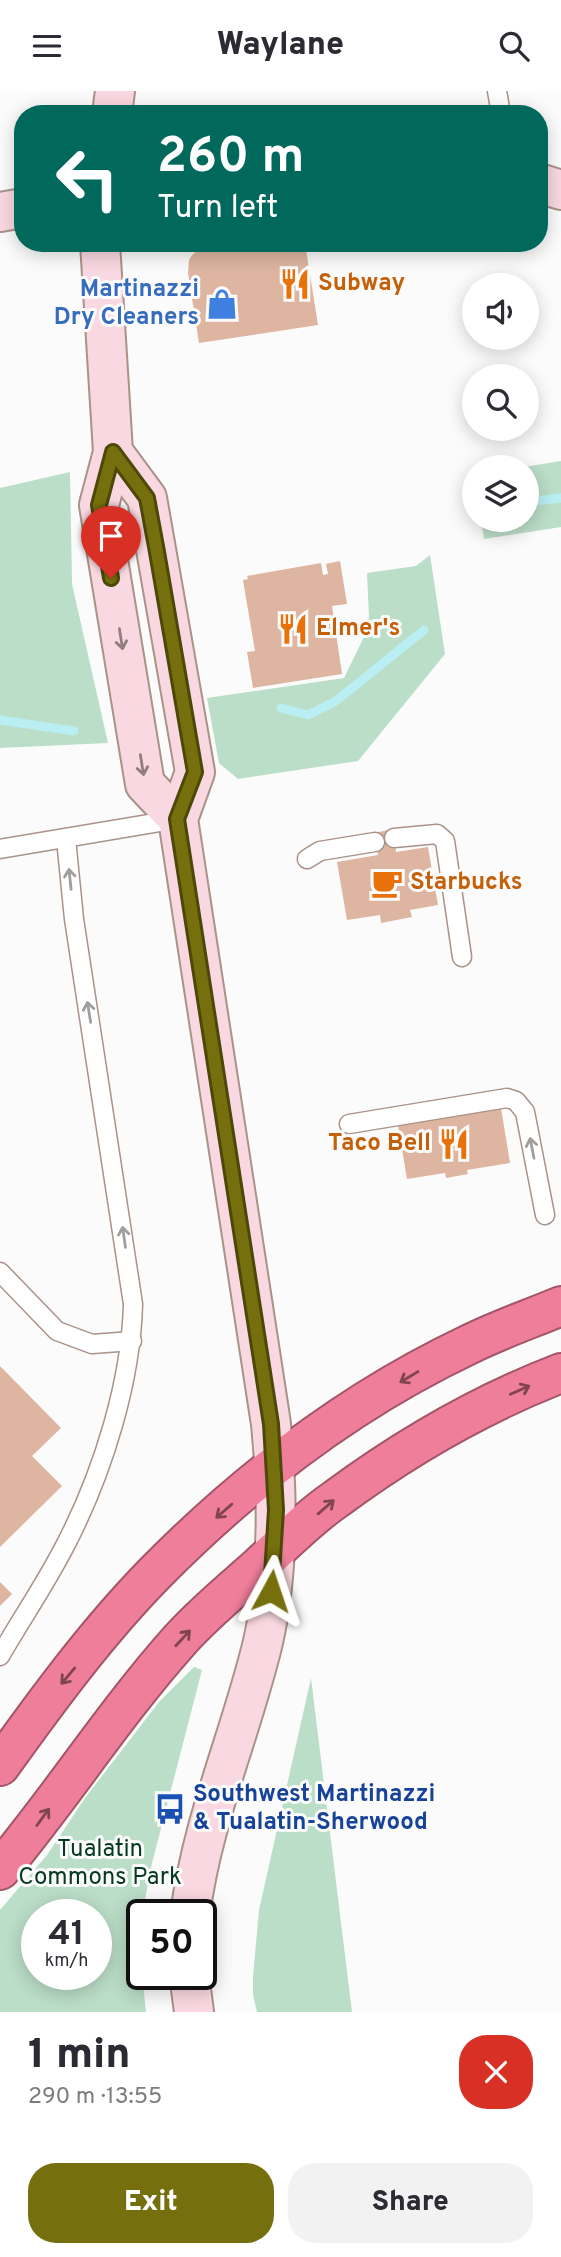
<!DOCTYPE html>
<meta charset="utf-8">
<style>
:root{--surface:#fff;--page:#f2f2f3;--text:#2b2b33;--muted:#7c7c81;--accent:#766f0e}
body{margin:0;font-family:Overpass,sans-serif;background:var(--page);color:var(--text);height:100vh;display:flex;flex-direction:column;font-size:26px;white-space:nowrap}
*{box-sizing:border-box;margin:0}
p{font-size:23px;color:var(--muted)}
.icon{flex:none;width:38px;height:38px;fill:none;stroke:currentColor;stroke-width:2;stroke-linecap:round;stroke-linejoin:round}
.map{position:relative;height:1921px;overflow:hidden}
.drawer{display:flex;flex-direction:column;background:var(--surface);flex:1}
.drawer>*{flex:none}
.top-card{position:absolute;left:14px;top:14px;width:534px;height:147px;border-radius:28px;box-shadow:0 4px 18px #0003;background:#00695c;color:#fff;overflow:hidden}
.controls{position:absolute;left:462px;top:182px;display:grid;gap:14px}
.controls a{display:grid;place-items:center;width:77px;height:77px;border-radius:50%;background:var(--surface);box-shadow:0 4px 18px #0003;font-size:35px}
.speed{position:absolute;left:21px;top:1808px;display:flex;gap:14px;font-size:35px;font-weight:700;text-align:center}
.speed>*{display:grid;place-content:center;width:91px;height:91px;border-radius:50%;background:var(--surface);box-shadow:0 4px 18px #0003;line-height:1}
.speed small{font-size:18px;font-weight:400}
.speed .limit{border:4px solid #111;border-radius:10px;background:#fff;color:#111}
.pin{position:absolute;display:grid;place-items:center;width:60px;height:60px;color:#fff;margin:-72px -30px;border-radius:50% 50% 50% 0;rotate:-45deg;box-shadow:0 0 7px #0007}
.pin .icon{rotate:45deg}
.me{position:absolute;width:77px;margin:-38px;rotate:5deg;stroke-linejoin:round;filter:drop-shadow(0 0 5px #0008)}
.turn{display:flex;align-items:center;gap:24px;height:147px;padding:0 28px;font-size:32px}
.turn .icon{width:91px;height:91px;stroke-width:2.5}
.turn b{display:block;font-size:49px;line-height:60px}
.round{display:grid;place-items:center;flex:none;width:74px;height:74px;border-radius:28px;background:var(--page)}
.head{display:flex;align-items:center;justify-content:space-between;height:119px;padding:0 28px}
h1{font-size:42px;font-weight:800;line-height:52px}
.button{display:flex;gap:14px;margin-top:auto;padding:14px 28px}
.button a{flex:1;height:80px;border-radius:28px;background:var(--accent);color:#fff;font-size:28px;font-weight:800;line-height:80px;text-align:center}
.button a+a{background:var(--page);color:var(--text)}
header{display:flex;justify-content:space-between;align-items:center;height:91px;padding:0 28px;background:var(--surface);font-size:32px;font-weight:800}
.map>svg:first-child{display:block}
.green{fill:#bbdec8;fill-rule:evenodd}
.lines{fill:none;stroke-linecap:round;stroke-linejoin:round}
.stream{stroke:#b9eef3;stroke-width:9}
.building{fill:#ddb5a1}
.lane-casing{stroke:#a99287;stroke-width:21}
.secondary-casing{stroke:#a99287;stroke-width:42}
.highway-casing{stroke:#a25667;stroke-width:42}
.lane{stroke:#fff;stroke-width:18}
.secondary{stroke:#fad8e1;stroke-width:38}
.highway{stroke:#ef7e9b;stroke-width:38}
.oneway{stroke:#927c7f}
.oneway2{stroke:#a19d9c}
.oneway3{stroke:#814451}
.route-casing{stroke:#4d4809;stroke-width:18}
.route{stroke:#766f0e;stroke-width:12}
.labels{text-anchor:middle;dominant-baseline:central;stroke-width:6;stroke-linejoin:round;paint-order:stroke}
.food-label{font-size:24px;font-weight:bold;fill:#c56008;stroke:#fbfbfb;text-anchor:start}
.shop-label{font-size:24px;font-weight:bold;fill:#366cbe;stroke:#fbfbfb;text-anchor:end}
.transit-label{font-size:24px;font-weight:bold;fill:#164399;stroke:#fbfbfb;text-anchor:start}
.park-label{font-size:24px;fill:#043821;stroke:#fbfbfb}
</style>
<header><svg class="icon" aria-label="menu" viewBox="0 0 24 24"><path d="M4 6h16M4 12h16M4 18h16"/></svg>Waylane<svg class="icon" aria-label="search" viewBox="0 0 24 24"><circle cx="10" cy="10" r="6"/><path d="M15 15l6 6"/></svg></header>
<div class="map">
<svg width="561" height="1921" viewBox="0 0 561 1921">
<rect width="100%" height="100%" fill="#fbfbfb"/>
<g class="green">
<polygon points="561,370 561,436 484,448 481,429 527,429 527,376 524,376"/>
<polygon points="70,381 72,493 108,652 0,657 0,397"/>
<polygon points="430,464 445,563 358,670 238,688 219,672 207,607 344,587 362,550 369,526 367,482 416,475"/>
<path d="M194,1576L202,1579L152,1772L142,1824V1883L146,1921H0V1819L47,1764L85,1707L159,1611ZM37,1824H96V1883H37Z"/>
<polygon points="311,1587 352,1921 257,1921 253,1904 253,1886 259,1819"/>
</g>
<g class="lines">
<g class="stream">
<polyline points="527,411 561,407"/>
<polyline points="281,617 308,624 336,610 424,539"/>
<polyline points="0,629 74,640"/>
</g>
</g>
<g class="building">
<polygon points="226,152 305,152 318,234 199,252 188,182 189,169 192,164 202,156"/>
<polygon points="340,470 347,513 332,515 342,583 253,597 247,561 255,560 243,489 248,488 247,485 321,472 323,484 328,483 326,473"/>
<polygon points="393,738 396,761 428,756 438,814 410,819 412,826 381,832 380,824 347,829 337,771 378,764 374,742"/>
<polygon points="501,1017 510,1072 467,1079 468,1083 446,1087 445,1082 407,1088 398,1034"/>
<polygon points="0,1275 61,1337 32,1365 62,1395 0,1456"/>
<polygon points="0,1491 12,1503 0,1515"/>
</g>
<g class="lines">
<defs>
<g id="lane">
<polyline points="497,0 501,23"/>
<polyline points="394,747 437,743 445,750 462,866"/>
<polyline points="0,758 178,728"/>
<polyline points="307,768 320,760 375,751"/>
<polyline points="349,1033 507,1007 516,1010 525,1021 545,1124"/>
<polyline points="0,1181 57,1240 92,1253 132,1250"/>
<path d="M0,1565C22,1527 48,1489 68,1449C103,1380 131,1291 133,1213L74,828L66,748"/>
</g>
<g id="secondary">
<polyline points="112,23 115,0"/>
<polyline points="539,92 561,99"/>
<polyline points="0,121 23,117"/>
<polyline points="100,152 113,361 99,414 145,693 178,728"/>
<path d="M113,361L147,407L195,681L178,728L271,1333C278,1405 279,1480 263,1551C241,1643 202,1729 190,1824"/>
<polyline points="189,1883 194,1921"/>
</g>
<g id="highway">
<path d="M0,1675C48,1608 98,1540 156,1481C246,1390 352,1309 468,1254C498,1239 530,1228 561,1215"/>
<path d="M0,1779C62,1705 114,1623 179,1550C202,1524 230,1501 256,1478C282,1454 307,1428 336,1408C405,1357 481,1313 561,1282"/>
</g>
</defs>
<use href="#lane" class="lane-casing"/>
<use href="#secondary" class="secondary-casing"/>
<use href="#highway" class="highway-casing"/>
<use href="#lane" class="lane"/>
<use href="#secondary" class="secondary"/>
<use href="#highway" class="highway"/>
</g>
<defs><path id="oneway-shaft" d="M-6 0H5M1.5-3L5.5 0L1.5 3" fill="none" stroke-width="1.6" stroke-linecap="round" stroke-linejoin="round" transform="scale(1.75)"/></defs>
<g class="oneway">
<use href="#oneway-shaft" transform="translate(121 548) rotate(81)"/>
<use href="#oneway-shaft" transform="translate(142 674) rotate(81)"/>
</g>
<g class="oneway2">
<use href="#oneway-shaft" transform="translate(70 788) rotate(-96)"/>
<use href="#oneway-shaft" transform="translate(89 921) rotate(-99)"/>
<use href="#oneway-shaft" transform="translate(532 1057) rotate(-101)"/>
<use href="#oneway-shaft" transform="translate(124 1146) rotate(-98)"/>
</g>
<g class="oneway3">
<use href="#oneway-shaft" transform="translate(409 1286) rotate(149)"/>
<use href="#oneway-shaft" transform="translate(520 1299) rotate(-24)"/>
<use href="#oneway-shaft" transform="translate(326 1416) rotate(-41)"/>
<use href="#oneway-shaft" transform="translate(224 1420) rotate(139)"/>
<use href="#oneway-shaft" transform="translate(183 1547) rotate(-47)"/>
<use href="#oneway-shaft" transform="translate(68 1585) rotate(130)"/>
<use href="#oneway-shaft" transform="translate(43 1726) rotate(-54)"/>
</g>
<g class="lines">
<defs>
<polyline id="route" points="111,487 99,414 113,361 147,407 157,461 195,681 177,728 271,1333 276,1419 271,1500"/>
</defs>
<use href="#route" class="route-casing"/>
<use href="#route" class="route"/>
</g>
<defs>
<symbol id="restaurant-bare" viewBox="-9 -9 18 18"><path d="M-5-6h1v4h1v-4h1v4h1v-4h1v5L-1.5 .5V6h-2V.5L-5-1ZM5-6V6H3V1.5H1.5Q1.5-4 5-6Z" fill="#e8710a" stroke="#fbfbfb" stroke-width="2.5" paint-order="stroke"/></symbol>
<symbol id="shop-bare" viewBox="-9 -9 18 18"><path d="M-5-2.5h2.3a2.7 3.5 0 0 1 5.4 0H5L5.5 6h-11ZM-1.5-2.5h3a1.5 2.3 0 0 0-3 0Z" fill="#3f7fe0" stroke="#fbfbfb" stroke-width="2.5" paint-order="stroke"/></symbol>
<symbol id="cafe-bare" viewBox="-9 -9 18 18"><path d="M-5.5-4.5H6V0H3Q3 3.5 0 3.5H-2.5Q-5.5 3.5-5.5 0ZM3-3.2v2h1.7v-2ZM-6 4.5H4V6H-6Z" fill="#e8710a" stroke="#fbfbfb" stroke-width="2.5" paint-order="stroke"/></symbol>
<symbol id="bus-bare" viewBox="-9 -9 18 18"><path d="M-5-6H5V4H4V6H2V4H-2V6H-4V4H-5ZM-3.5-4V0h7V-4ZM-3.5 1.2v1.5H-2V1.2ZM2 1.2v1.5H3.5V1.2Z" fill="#1a4fb4" stroke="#fbfbfb" stroke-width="2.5" paint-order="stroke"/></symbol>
</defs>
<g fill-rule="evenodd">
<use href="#restaurant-bare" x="273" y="171" width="44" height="44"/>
<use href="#shop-bare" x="200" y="191" width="44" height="44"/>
<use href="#restaurant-bare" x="271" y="516" width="44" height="44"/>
<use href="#cafe-bare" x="365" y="770" width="44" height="44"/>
<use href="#restaurant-bare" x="432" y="1031" width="44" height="44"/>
<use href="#bus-bare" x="148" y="1696" width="44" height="44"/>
</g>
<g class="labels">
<g class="food-label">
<text x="318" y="193">Subway</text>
<text x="316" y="538">Elmer's</text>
<text x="410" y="792">Starbucks</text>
<text x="431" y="1053" text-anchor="end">Taco Bell</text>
</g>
<g class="shop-label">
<text x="199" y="199">Martinazzi<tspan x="199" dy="28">Dry Cleaners</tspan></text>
</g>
<g class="transit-label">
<text x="193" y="1704">Southwest Martinazzi<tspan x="193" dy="28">&amp; Tualatin-Sherwood</tspan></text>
</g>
<g class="park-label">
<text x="100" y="1759">Tualatin<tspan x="100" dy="28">Commons Park</tspan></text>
</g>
</g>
</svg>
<div class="controls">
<a><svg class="icon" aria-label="sound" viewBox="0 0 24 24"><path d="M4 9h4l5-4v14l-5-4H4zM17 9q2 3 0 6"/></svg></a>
<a><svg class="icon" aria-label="search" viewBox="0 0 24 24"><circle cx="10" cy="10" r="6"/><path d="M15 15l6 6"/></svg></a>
<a><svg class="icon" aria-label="layers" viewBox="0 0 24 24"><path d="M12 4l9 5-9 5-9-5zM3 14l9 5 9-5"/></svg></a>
</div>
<div class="speed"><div>41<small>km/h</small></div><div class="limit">50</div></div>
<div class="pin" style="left:111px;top:487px;background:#d93025"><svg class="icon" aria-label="arrive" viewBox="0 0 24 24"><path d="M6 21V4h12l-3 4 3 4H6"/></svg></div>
<svg class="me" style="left:271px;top:1500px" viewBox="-20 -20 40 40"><path d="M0-17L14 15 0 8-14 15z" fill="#766f0e" stroke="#fff" stroke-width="4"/></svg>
<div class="top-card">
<div class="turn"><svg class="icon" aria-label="left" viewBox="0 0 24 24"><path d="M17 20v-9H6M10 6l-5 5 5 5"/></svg><div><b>260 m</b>Turn left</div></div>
</div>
</div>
<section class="drawer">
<div class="head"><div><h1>1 min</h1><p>290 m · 13:55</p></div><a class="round" style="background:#d93025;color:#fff"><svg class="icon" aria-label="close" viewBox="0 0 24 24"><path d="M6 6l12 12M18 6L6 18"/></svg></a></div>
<div class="button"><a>Exit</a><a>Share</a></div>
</section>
